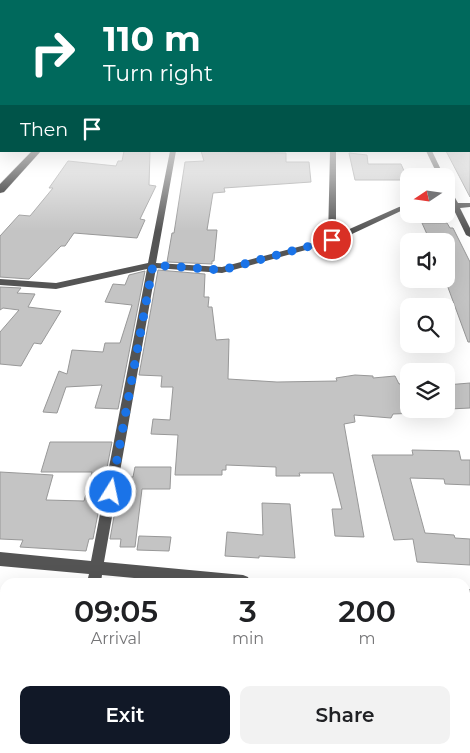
<!DOCTYPE html>
<style>
:root{--surface:#fff;--page:#f2f2f2;--text:#202124;--muted:#757577;--accent:#111827}
body{margin:0;font-family:Montserrat,sans-serif;background:var(--page);color:var(--text);height:100vh;display:flex;flex-direction:column;font-size:19px;white-space:nowrap}
*{box-sizing:border-box;margin:0}
p{font-size:16px;color:var(--muted)}
.icon{flex:none;width:28px;height:28px;fill:none;stroke:currentColor;stroke-width:2;stroke-linecap:round;stroke-linejoin:round}
.map{position:relative;flex:1;overflow:hidden}
.side{position:absolute;left:0px;top:578px;width:470px;height:176px;display:flex;flex-direction:column;background:var(--surface);border-radius:15px 15px 0 0;box-shadow:0 5px 20px #0002}
.side>*{flex:none}
.hud{position:absolute;left:0px;top:0px;width:470px;height:152px;box-shadow:0 5px 20px #0002;background:#00695c;color:#fff;overflow:hidden}
.needle{width:32px;rotate:257deg}
.buttons{position:absolute;left:400px;top:168px;display:grid;gap:10px}
.buttons a{display:grid;place-items:center;width:55px;height:55px;border-radius:10px;background:var(--surface);box-shadow:0 5px 20px #0002;font-size:25px}
.pin{position:absolute;display:grid;place-items:center;width:42px;height:42px;color:#fff;margin:-21px;border:2px solid #fff;border-radius:50%;box-shadow:0 1px 5px #0007}
.me{position:absolute;width:55px;margin:-28px;rotate:10deg;stroke-linejoin:round;filter:drop-shadow(0 0 4px #0008)}
.turn{display:flex;align-items:center;gap:18px;height:105px;padding:0 20px;font-size:22px}
.turn .icon{width:65px;height:65px;stroke-width:2.5}
.turn b{display:block;font-size:35px;line-height:42px}
.then{display:flex;align-items:center;height:48px;padding:0 20px;background:#0003;gap:10px;font-size:19px}
.eta{display:flex;justify-content:space-evenly;align-items:center;height:85px;text-align:center}
.eta b{font-size:30px;font-weight:600;line-height:35px}
.button{display:flex;gap:10px;margin-top:auto;padding:10px 20px}
.button a{flex:1;height:58px;border-radius:10px;background:var(--accent);color:#fff;font-size:20px;font-weight:600;line-height:58px;text-align:center}
.button a+a{background:var(--page);color:var(--text)}
.map>svg:first-child{display:block}
.building{fill:#c4c4c4;stroke:#989898}
.lines{fill:none;stroke-linecap:round;stroke-linejoin:round}
.highway-casing{stroke:#dbdbdb;stroke-width:1}
.street{fill:#545454;fill-rule:evenodd}
.highway{fill:#000;fill-rule:evenodd}
.route{stroke:#1a73e8;stroke-width:9;stroke-dasharray:0 16.2}
</style>
<div class="map">
<svg width="470" height="753" viewBox="0 0 470 753">
<rect width="100%" height="100%" fill="#fff"/>
<g class="building">
<polygon points="124,151 150,151 149,185 156,186 140,219 145,220 137,238 74,233 65,246 61,246 29,279 0,277 0,236 19,215 30,216 53,188 49,188 68,161 116,166 118,161 122,161"/>
<polygon points="201,151 286,153 286,162 309,162 311,182 224,188 225,192 213,193 207,230 217,230 214,261 212,261 212,264 167,262 172,233 174,233 185,162 204,161"/>
<polygon points="446,151 470,151 470,197"/>
<polygon points="349,153 367,155 368,164 401,164 408,180 355,180"/>
<polygon points="422,223 447,223 450,228 453,228 470,262 470,342 468,342 446,282 446,241 430,241"/>
<polygon points="158,270 205,274 204,297 209,297 208,307 212,307 216,340 229,339 228,379 277,382 337,381 336,378 355,375 373,376 373,378 395,376 399,384 409,382 409,409 416,409 419,413 393,414 391,418 354,415 355,422 344,424 364,537 335,536 332,509 342,509 333,473 299,473 300,476 276,476 276,467 226,465 226,470 222,470 222,475 175,475 178,435 151,434 153,419 170,420 173,387 161,387 162,376 139,375"/>
<polygon points="145,271 118,409 95,408 102,385 66,387 57,413 43,412 59,371 67,374 72,350 103,352 105,343 120,343 132,305 105,302 113,284 125,285 129,275"/>
<polygon points="0,287 21,288 17,293 35,294 28,307 61,311 41,344 34,343 21,366 0,364 0,332 19,310 3,308 0,310"/>
<polygon points="470,383 470,408 449,409 446,399 446,385"/>
<polygon points="50,442 112,442 93,539 89,539 86,551 20,547 23,540 0,539 0,472 53,475 46,500 84,501 92,472 41,472"/>
<polygon points="412,450 459,451 461,460 470,460 470,485 445,484 444,479 410,478 425,533 454,535 455,538 470,539 470,565 417,562 413,539 394,540 372,455 413,455"/>
<polygon points="135,467 171,467 170,489 142,489 135,547 120,547 121,539 110,539 121,477 133,477"/>
<polygon points="262,503 290,504 295,558 259,556 259,558 225,556 227,532 263,535"/>
<polygon points="139,536 171,537 169,551 137,550"/>
</g>
<g class="lines">
<defs>
<polygon id="highway" points="32,151 41,151 4,192 0,193 0,184"/>
</defs>
<use href="#highway" class="highway-casing"/>
<g class="street">
<polygon points="170,151 176,151 156,263 222,267 328,239 330,151 336,151 336,235 399,207 409,205 409,209 403,210 335,242 222,273 156,268 104,562 243,575 248,577 250,582 177,582 102,575 101,582 87,582 89,574 0,566 0,552 91,561 147,269 56,289 0,285 0,279 56,283 148,263"/>
<polygon points="426,151 432,151 444,176 438,176"/>
<polygon points="446,185 449,187 458,203 470,203 470,207 460,208 470,228 470,237 466,235 453,208 446,208 446,204 451,204 446,194"/>
<rect x="465" y="589" width="5" height="14"/>
<polygon points="44,749 60,749 59,753 43,753"/>
<rect x="320" y="749" width="16" height="4"/>
</g>
<use href="#highway" class="highway"/>
</g>
<linearGradient id="sky" x2="0" y2="1"><stop stop-color="#8cadcc"/><stop offset="0.55" stop-color="#fff"/><stop offset="1" stop-color="#fff" stop-opacity="0"/></linearGradient>
<rect width="470" height="231" fill="url(#sky)"/>
<g class="lines">
<polyline class="route" points="111,492 153,265 222,270 332,240"/>
</g>
</svg>
<div class="buttons">
<a><svg class="needle" viewBox="-14 -14 28 28"><path d="M0-13l5 13h-10z" fill="#e53935"/><path d="M0 13l5-13h-10z" fill="#757577"/></svg></a>
<a><svg class="icon" aria-label="sound" viewBox="0 0 24 24"><path d="M4 9h4l5-4v14l-5-4H4zM17 9q2 3 0 6"/></svg></a>
<a><svg class="icon" aria-label="search" viewBox="0 0 24 24"><circle cx="10" cy="10" r="6"/><path d="M15 15l6 6"/></svg></a>
<a><svg class="icon" aria-label="layers" viewBox="0 0 24 24"><path d="M12 4l9 5-9 5-9-5zM3 14l9 5 9-5"/></svg></a>
</div>
<div class="pin" style="left:332px;top:240px;background:#d93025"><svg class="icon" aria-label="arrive" viewBox="0 0 24 24"><path d="M6 21V4h12l-3 4 3 4H6"/></svg></div>
<svg class="me" style="left:111px;top:492px" viewBox="-20 -20 40 40"><circle r="17" fill="#1a73e8" stroke="#fff" stroke-width="3"/><path d="M0-11L8 9 0 5-8 9z" fill="#fff"/></svg>
<div class="hud">
<div class="turn"><svg class="icon" aria-label="right" viewBox="0 0 24 24"><path d="M7 20v-9h11M14 6l5 5-5 5"/></svg><div><b>110 m</b>Turn right</div></div>
<div class="then">Then<svg class="icon" aria-label="arrive" viewBox="0 0 24 24"><path d="M6 21V4h12l-3 4 3 4H6"/></svg></div>
</div>
<section class="side">
<div class="eta">
<div><b>09:05</b><p>Arrival</p></div>
<div><b>3</b><p>min</p></div>
<div><b>200</b><p>m</p></div>
</div>
<div class="button"><a>Exit</a><a>Share</a></div>
</section>
</div>
